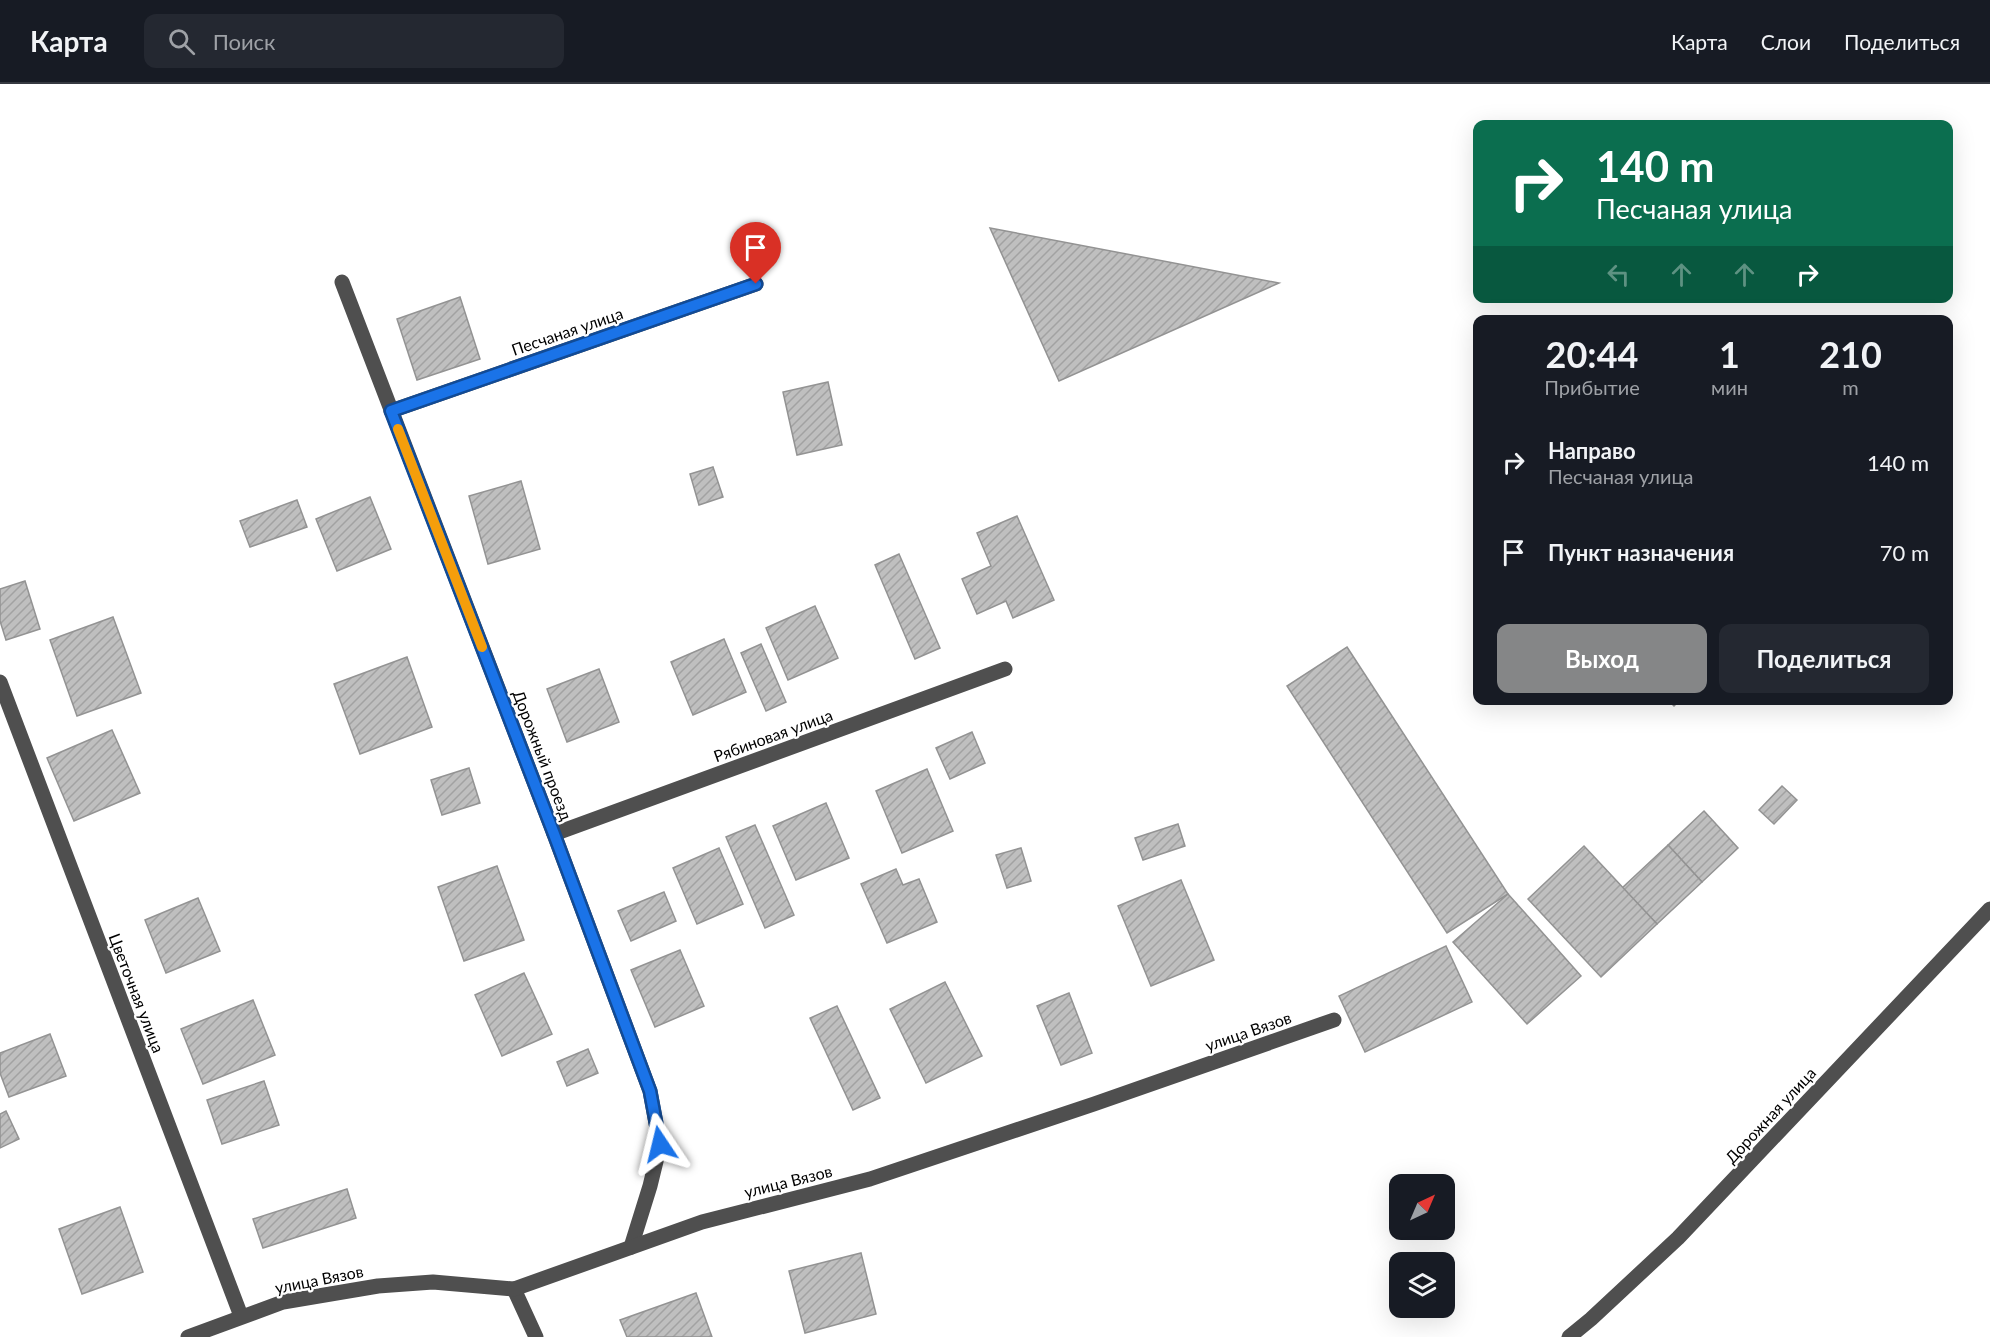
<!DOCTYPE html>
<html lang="ru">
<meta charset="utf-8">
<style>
:root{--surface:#171b24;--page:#242831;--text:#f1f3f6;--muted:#9ea1a6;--line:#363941;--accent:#858687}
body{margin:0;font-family:Lato,sans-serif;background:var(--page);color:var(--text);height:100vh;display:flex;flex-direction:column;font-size:22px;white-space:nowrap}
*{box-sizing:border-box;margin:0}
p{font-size:20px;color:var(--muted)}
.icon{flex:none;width:33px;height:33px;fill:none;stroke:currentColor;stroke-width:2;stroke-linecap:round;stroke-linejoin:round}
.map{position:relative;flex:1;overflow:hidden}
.drawer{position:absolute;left:1473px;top:231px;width:480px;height:390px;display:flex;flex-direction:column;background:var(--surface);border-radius:12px;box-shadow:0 6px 24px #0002}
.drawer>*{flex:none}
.banner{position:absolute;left:1473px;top:36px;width:480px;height:183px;border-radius:12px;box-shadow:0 6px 24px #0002;background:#0b6e4f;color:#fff;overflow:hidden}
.needle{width:39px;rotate:44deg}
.buttons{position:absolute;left:1389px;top:1090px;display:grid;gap:12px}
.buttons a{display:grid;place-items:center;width:66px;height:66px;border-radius:12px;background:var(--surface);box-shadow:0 6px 24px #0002;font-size:30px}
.pin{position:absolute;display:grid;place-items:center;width:51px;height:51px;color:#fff;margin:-62px -26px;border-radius:50% 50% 50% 0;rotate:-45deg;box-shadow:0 0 6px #0007}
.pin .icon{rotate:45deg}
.me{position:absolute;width:66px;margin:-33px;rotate:350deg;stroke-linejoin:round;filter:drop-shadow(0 0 4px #0008)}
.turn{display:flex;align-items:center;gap:21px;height:126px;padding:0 24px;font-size:27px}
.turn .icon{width:78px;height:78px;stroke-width:2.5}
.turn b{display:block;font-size:42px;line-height:51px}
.lanes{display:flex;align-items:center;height:57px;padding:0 24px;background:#0003;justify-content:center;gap:30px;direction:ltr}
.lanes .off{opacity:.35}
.eta{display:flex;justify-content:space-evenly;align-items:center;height:102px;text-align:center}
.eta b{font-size:36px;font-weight:700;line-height:42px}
.action{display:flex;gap:12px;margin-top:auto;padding:12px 24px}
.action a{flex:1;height:69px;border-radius:12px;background:var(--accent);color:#fff;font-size:24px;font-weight:700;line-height:69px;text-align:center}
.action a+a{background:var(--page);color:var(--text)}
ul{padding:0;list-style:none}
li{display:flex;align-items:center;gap:18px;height:90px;padding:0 24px}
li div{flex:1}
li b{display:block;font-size:22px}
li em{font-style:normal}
header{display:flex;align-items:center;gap:36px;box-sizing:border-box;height:84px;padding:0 30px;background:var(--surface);border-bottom:2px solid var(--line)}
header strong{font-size:28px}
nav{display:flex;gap:33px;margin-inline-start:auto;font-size:21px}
.search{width:420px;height:54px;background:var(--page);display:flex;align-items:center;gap:15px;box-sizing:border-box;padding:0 21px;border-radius:12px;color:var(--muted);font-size:22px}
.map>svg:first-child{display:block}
.building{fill:url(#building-hatch);stroke:#939393;stroke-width:1.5}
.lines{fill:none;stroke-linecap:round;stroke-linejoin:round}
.minor{stroke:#4f4f4f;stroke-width:15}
.route-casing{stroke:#114b97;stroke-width:15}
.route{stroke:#1a73e8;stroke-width:10}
.slow{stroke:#f59e0b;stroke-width:10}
.labels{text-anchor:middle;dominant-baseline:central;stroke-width:4.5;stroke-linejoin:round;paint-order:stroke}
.street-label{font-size:16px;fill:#000;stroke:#fff}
</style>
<header>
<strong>Карта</strong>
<div class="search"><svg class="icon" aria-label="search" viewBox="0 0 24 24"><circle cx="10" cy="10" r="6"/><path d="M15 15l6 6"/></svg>Поиск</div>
<nav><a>Карта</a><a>Слои</a><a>Поделиться</a></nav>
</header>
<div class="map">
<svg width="1990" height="1253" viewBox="0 0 1990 1253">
<defs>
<pattern id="building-hatch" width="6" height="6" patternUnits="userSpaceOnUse" patternTransform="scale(1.5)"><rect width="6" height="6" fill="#bfbfbf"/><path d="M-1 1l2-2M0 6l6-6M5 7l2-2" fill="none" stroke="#a2a2a2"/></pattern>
</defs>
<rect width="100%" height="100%" fill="#fff"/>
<g class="building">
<polygon points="990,144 1279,199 1059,297"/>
<polygon points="460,213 480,275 417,296 397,235"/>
<polygon points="828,298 842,361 797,371 783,308"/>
<polygon points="713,383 723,413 699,421 690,390"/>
<polygon points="521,397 540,465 488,480 469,412"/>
<polygon points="370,413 391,465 337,487 316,435"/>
<polygon points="297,416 307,443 250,463 240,437"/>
<polygon points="1017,432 1054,516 1013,534 1006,517 977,530 962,495 991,482 977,449"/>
<polygon points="899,470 940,564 915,575 875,481"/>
<polygon points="25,497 40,545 6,556 0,537 0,505"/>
<polygon points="815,522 838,574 788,596 766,544"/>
<polygon points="113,533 141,609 77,632 50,556"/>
<polygon points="724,555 746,608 693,631 671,578"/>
<polygon points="761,560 786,618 766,627 741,569"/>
<polygon points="1347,563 1508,810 1447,849 1287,602"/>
<polygon points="407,573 432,643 360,670 334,600"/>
<polygon points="599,585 619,638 567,658 547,605"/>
<polygon points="1668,616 1680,616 1674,622"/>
<polygon points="112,646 140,709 74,737 47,674"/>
<polygon points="972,648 985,679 950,695 936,664"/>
<polygon points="469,684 480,719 442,731 431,696"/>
<polygon points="927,685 953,747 902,769 876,707"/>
<polygon points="1782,702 1797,716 1774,740 1759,726"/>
<polygon points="826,719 849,774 796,796 773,742"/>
<polygon points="1704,727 1738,764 1702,798 1668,761"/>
<polygon points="1178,740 1185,762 1143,776 1135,754"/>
<polygon points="755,741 794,831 765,844 726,753"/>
<polygon points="1668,761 1702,798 1657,840 1622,804"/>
<polygon points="1584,762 1657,840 1601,893 1528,815"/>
<polygon points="719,764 743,820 697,840 673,784"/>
<polygon points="1021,764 1031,797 1007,804 996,771"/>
<polygon points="497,782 524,856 464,877 438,803"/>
<polygon points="896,785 903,801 919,795 937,838 887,859 861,800"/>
<polygon points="1181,796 1214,876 1151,902 1118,822"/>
<polygon points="664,808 676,837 631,857 618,827"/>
<polygon points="1508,810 1581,892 1527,940 1453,858"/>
<polygon points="198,814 220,867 166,889 145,836"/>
<polygon points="1446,862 1472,918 1365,968 1339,912"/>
<polygon points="680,866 704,922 655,943 631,886"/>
<polygon points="524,889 552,950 502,972 475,911"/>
<polygon points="945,898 982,972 926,999 890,925"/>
<polygon points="1069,909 1092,969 1061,981 1037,922"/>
<polygon points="253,916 275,971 203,1000 181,945"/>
<polygon points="837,922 880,1014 853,1026 810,934"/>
<polygon points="50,950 66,992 9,1013 0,989 0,969"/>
<polygon points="588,965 598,989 567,1002 557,978"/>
<polygon points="264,997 279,1041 222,1060 207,1016"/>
<polygon points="6,1027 19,1055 0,1064 0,1030"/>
<polygon points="347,1105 356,1134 263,1164 253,1135"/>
<polygon points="120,1123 143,1188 82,1210 59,1145"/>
<polygon points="861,1169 876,1230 805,1249 789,1187"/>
<polygon points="696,1209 712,1253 627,1253 620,1236"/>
</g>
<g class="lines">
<g class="minor">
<polyline points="342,198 554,750 650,1007 660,1061 650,1102 631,1163"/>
<polyline points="391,327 756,200"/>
<polyline points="0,598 241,1232"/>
<polyline points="554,750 1005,585"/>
<polyline points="514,1205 536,1253"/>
<polyline points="188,1253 283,1218 378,1202 433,1198 514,1205 702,1138 870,1095 1094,1020 1334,936"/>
<polyline points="1569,1253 1591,1235 1678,1154 1990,825"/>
</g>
</g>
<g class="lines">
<defs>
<polyline id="route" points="660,1060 650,1007 554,750 391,327 756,200"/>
</defs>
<use href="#route" class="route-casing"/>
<use href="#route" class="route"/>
<polyline class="slow" points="398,345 482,563"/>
</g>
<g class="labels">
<g class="street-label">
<text transform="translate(567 247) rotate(-19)">Песчаная улица</text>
<text transform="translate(773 651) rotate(-20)">Рябиновая улица</text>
<text transform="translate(543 671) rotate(69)">Дорожный проезд</text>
<text transform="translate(137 909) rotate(69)">Цветочная улица</text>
<text transform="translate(1248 947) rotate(-19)">улица Вязов</text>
<text transform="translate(1770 1031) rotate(-47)">Дорожная улица</text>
<text transform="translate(788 1097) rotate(-14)">улица Вязов</text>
<text transform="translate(319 1195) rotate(-11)">улица Вязов</text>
</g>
</g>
</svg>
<div class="buttons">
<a><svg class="needle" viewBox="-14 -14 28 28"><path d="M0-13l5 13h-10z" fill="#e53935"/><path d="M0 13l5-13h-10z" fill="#9ea1a6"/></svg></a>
<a><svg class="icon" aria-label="layers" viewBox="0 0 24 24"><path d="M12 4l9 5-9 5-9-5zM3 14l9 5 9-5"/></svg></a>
</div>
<div class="pin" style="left:756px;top:200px;background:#d93025"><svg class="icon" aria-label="arrive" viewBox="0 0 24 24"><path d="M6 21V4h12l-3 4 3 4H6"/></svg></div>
<svg class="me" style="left:660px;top:1060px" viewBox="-20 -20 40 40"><path d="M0-17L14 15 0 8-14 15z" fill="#1a73e8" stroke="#fff" stroke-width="4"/></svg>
<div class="banner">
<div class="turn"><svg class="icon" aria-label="right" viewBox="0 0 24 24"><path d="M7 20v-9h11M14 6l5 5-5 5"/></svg><div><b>140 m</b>Песчаная улица</div></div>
<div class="lanes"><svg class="icon off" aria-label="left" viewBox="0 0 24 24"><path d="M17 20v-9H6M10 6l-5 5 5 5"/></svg><svg class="icon off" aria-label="ahead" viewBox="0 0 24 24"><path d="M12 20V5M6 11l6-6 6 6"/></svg><svg class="icon off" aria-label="ahead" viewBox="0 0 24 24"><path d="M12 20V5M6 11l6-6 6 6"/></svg><svg class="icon" aria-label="right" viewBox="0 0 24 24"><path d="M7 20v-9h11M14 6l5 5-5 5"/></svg></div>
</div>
<section class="drawer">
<div class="eta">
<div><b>20:44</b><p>Прибытие</p></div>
<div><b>1</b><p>мин</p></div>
<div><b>210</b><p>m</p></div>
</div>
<ul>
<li><svg class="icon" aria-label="right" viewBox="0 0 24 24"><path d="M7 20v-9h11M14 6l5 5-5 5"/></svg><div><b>Направо</b><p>Песчаная улица</p></div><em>140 m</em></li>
<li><svg class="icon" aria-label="arrive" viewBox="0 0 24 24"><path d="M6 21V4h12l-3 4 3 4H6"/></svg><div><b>Пункт назначения</b></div><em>70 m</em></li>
</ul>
<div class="action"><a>Выход</a><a>Поделиться</a></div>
</section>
</div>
